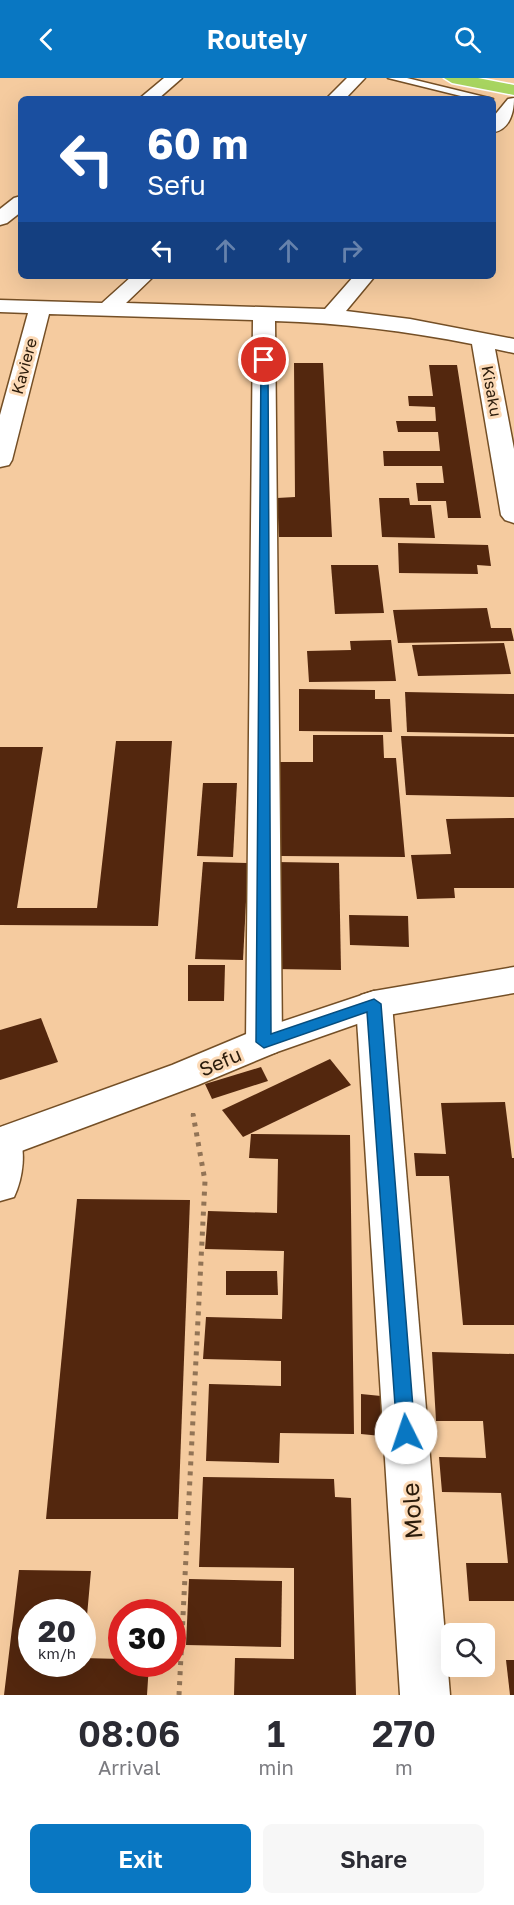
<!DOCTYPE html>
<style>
:root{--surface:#fff;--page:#f7f7f7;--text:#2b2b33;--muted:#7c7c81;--accent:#0977c2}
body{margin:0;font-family:"Golos Text",sans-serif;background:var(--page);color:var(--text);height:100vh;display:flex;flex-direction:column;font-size:22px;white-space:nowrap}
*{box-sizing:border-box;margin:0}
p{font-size:20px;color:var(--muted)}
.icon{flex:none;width:33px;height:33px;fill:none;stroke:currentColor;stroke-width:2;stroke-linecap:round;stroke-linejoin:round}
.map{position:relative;height:1617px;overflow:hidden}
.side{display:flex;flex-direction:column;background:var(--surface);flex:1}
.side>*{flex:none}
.top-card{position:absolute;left:18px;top:18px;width:478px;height:183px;border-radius:9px;box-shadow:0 6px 24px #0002;background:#1a4fa0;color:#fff;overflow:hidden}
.tools{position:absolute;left:441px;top:1545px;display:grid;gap:12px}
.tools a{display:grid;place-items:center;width:54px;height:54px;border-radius:9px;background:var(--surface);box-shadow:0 6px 24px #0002;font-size:30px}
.speed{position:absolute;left:18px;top:1521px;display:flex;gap:12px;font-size:30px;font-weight:700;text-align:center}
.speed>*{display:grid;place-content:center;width:78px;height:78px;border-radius:50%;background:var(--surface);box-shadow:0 6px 24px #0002;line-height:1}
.speed small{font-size:15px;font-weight:400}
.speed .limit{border:9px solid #d22;background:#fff;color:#111}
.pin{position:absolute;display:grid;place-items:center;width:51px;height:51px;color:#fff;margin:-26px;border:3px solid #fff;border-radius:50%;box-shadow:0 2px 6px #0007}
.me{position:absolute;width:66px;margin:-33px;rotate:356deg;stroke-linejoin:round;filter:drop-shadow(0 0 4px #0008)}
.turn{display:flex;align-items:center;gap:21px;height:126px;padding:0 30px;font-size:27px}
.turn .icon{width:78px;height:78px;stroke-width:2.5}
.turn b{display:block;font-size:42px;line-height:51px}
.lanes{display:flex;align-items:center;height:57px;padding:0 30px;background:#0003;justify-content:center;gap:30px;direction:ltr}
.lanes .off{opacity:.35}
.eta{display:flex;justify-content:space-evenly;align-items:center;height:102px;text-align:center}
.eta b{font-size:36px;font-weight:600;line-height:42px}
.cta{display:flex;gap:12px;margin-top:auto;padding:12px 30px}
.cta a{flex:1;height:69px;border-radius:9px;background:var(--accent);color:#fff;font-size:24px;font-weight:600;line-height:69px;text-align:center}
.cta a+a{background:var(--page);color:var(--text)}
header{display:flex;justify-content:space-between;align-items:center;height:78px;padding:0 30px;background:var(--accent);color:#fff;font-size:27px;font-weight:600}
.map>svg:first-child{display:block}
.building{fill:#53270e}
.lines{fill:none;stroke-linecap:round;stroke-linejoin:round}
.lane-casing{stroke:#744f26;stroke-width:3}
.street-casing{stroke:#744f26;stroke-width:3}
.secondary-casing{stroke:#744f26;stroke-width:3}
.highway-casing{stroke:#fff;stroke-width:3}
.path-far1{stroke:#927456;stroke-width:4;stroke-dasharray:3 4.5;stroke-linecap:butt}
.path{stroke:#927456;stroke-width:5;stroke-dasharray:4 6;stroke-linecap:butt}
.lane{fill:#fff;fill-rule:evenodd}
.street{fill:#fff;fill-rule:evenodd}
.secondary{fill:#fff;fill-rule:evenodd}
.highway{fill:#a8d560;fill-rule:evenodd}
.route{fill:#0977c2;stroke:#064d7e;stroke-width:1.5}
.labels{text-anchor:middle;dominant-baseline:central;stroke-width:6;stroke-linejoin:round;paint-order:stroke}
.far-street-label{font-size:16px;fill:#2c1c0b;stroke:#fcdab7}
.street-label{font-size:20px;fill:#2c1c0b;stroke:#fcdab7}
.near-street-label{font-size:24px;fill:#2c1c0b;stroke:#fcdab7}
</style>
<header><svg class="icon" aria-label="back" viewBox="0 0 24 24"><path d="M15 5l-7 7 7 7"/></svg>Routely<svg class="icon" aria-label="search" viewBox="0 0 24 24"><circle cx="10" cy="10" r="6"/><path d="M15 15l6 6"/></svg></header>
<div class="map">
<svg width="514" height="1617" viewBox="0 0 514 1617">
<rect width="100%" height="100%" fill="#f5cb9f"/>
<g class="building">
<polygon points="294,285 323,285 332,459 279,459 277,420 295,419"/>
<polygon points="429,287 457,287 481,440 448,440 446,423 418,423 416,405 444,405 442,388 384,388 383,373 440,373 438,354 398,354 396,343 436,343 435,329 409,328 408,318 433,318"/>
<polygon points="379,420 409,420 410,427 431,427 435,460 382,459"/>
<polygon points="398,465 488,467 491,488 477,487 478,496 399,495"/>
<polygon points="331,487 378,487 384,535 335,536"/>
<polygon points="487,530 491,550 511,550 514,563 398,565 393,532"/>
<polygon points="391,562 396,603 309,604 307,573 351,572 350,563"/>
<polygon points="504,565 511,596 418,598 412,567"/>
<polygon points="299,611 375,612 375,621 390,621 392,654 299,653"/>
<polygon points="405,614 514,616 514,656 407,654"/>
<polygon points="313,657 383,657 384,680 396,680 405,779 281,778 280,684 313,684"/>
<polygon points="401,658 514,659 514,719 406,717"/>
<polygon points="116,663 172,663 158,848 0,847 0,669 43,669 17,830 97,830"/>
<polygon points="203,705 237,705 233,779 197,778"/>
<polygon points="514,740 514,810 454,810 455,820 417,821 411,777 451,776 446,741"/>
<polygon points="203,784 248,785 243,882 195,881"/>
<polygon points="276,784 339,785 341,892 274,891"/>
<polygon points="349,837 408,838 409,869 350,867"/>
<polygon points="188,887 225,887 224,923 188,923"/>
<polygon points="41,940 58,984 0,1002 0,952"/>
<polygon points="330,981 351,1007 243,1059 222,1032"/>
<polygon points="261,989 268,1003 212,1021 205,1006"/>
<polygon points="505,1024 512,1080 514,1080 514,1247 463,1247 449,1098 416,1098 414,1075 446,1076 441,1025"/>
<polygon points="251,1056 350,1057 354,1356 280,1355 279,1385 206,1383 209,1306 281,1308 281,1283 203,1281 206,1239 282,1241 284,1173 205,1171 208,1133 277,1135 278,1081 249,1080"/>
<polygon points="77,1121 190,1122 178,1441 46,1441"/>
<polygon points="226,1193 277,1193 278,1217 226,1217"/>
<polygon points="432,1274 514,1276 514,1523 469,1523 466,1485 508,1485 501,1415 442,1414 439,1379 486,1380 483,1343 436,1343"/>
<polygon points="361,1316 381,1318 381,1358 361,1356"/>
<polygon points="203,1399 334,1401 335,1419 351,1420 356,1617 234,1617 235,1580 294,1581 294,1490 199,1489"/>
<polygon points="19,1492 91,1493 84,1571 82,1534 32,1534 32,1586 82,1586 82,1580 122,1581 122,1586 149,1586 147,1617 4,1617"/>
<polygon points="189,1501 282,1503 281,1569 186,1567"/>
<polygon points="506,1582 514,1582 514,1617 510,1617"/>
</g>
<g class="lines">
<defs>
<polygon id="lane" points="388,0 407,0 493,21 473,21"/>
<g id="street">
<polygon points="164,0 182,0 158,21 139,21"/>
<polygon points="347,0 365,0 345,21 326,21"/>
<path d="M514,20C514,34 510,51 494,54V38L508,21Z"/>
<polygon points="21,118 21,134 7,145 0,147 0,131 14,120"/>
<path d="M132,198H154L126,225L325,231L354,198H375L346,233L410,241L514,261V275L495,271L514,371V445L505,442L501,437L472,266C406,253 342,245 275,243L282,964L277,974L264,978L251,974L246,964L253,242L49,236L12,382L9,387L0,389V337L28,235L0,234V222L102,225Z"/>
<polygon points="374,913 387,917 392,926 450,1617 400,1617 356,926 361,917"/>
<path d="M4,1048L17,1053C27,1071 23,1100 14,1119L0,1123V1050Z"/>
</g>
<polygon id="secondary" points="514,889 514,915 377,939 277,974 198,1007 0,1081 0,1049 172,987 251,954 374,913"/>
<polygon id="highway" points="444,0 478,0 514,7 514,17 452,5"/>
</defs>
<use href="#lane" class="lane-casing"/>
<use href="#street" class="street-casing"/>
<use href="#secondary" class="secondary-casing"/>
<use href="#highway" class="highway-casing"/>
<polyline class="path-far1" points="193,1035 193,1037"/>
<polyline class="path" points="179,1617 205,1103 193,1036"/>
<use href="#lane" class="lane"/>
<use href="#street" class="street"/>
<use href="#secondary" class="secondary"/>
<use href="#highway" class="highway"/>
</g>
<polygon class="route" points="261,280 268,282 271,956 374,921 381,926 415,1355 412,1361 406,1364 399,1361 397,1355 367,934 264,970 256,964"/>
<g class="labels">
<g class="far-street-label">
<text transform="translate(24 288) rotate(-75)">Kaviere</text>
<text transform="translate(492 313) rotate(80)">Kisaku</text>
</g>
<g class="street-label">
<text transform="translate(220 983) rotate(-23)">Sefu</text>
</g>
<g class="near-street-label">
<text transform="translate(411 1433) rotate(-94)">Mole</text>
</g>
</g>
</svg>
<div class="tools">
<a><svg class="icon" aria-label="search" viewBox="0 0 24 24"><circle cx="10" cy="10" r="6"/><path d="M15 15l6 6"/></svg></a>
</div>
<div class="speed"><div>20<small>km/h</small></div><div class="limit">30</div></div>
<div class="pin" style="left:264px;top:282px;background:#d93025"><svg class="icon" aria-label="arrive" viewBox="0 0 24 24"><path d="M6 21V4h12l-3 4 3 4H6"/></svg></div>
<svg class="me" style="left:406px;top:1355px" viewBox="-20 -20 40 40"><circle r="19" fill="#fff"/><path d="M0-13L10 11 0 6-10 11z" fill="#0977c2"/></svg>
<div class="top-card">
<div class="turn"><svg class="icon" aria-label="left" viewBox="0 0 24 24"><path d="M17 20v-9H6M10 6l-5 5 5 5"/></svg><div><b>60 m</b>Sefu</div></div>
<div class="lanes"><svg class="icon" aria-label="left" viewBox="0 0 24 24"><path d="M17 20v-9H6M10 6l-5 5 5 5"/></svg><svg class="icon off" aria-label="ahead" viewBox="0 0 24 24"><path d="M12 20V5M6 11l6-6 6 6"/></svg><svg class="icon off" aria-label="ahead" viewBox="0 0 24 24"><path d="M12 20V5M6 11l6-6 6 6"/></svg><svg class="icon off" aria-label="right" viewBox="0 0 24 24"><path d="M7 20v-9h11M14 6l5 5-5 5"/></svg></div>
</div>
</div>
<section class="side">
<div class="eta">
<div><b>08:06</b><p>Arrival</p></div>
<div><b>1</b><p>min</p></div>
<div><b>270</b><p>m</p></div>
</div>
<div class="cta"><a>Exit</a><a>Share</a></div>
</section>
